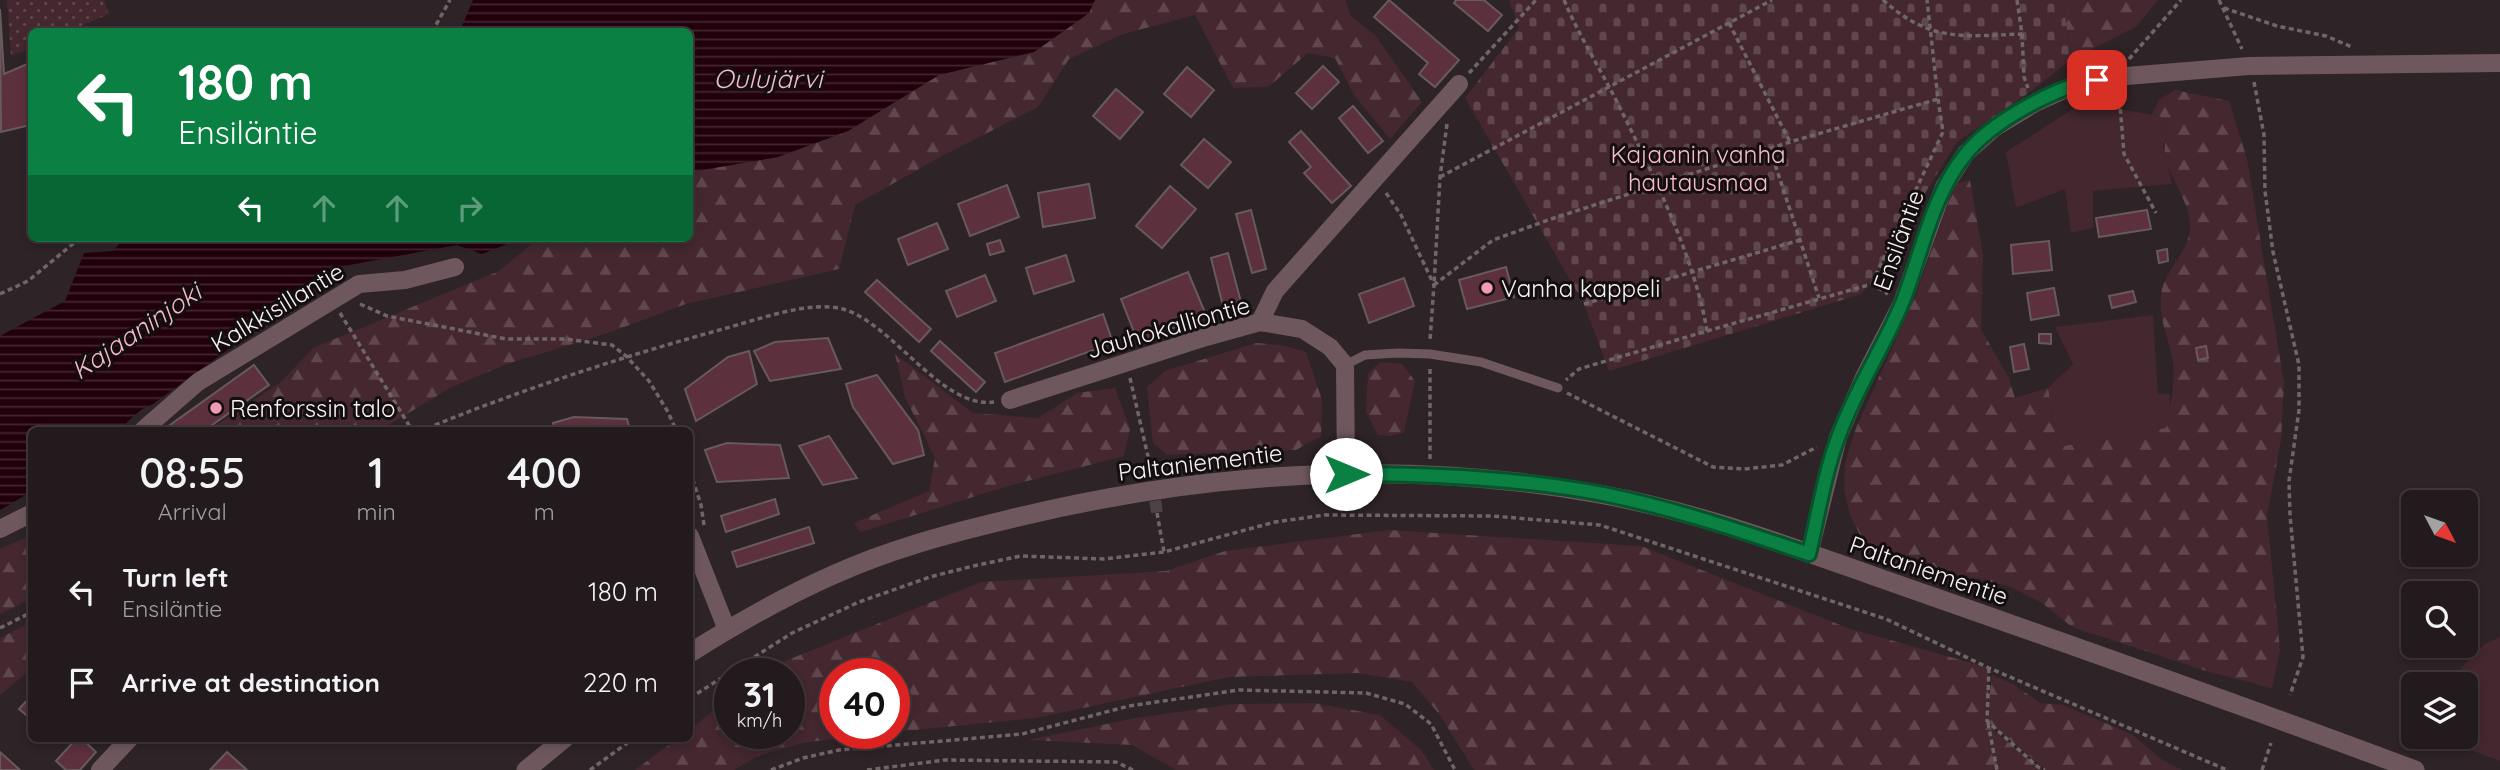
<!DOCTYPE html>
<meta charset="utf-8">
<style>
:root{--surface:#221a1c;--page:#2a2325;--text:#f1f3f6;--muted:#a2a1a3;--line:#3f383b}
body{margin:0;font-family:Quicksand,sans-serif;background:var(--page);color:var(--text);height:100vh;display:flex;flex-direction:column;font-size:26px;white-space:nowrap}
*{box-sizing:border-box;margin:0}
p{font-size:23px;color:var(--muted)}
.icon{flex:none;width:38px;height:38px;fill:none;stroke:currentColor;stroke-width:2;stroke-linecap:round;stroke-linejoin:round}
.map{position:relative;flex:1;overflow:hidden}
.drawer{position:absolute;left:28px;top:427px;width:665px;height:315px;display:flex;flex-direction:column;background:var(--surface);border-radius:10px;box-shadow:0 4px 10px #0003,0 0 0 2px var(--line)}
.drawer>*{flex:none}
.banner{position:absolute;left:28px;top:28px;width:665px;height:214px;border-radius:10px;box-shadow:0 4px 10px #0003,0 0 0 2px var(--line);background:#0b8043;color:#fff;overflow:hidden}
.needle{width:46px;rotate:131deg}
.buttons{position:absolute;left:2401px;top:490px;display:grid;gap:14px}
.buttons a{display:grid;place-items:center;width:77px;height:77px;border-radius:10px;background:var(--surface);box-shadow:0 4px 10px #0003,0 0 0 2px var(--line);font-size:35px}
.speed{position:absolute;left:714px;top:658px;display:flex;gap:14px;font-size:35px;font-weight:700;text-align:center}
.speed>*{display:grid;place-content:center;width:91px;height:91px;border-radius:50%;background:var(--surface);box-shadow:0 4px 10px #0003,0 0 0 2px var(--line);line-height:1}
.speed small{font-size:18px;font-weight:400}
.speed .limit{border:10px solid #d22;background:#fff;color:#111}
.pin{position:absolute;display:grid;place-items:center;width:60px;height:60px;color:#fff;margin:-30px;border-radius:14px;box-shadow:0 4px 10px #0006}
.me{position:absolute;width:77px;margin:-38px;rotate:90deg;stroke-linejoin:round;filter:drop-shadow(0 0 5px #0008)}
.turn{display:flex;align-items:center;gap:24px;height:147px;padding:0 35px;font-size:32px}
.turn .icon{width:91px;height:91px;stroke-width:2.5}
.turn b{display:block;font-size:49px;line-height:60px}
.lanes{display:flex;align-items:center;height:66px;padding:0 35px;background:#0003;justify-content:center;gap:35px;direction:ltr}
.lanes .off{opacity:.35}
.eta{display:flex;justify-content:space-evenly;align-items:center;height:119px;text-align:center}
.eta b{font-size:42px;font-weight:600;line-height:49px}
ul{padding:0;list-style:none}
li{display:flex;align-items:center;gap:21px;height:91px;padding:0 35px}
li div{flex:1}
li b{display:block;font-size:26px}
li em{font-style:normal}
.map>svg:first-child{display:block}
.grass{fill:#44272f}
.forest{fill:url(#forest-firs)}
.cemetery{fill:url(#cemetery-stones)}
.park{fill:url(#park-dots)}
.water{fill:url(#water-rules)}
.building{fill:#5c303d;stroke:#665a5d;stroke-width:2}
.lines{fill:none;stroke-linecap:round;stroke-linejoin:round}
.pedestrian-tunnel{stroke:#4c4245;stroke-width:12;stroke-dasharray:12 6;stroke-linecap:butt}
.path{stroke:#706668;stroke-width:3.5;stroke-dasharray:5 3.5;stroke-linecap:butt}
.service{stroke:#6e585d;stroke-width:9}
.minor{stroke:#6e585d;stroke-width:18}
.tertiary{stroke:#6e585d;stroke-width:19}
.route-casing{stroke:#07532c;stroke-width:18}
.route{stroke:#0b8043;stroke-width:12}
.poi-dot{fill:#f19ab1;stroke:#130e0f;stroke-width:2.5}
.labels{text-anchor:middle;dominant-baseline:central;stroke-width:6;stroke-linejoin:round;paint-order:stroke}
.park-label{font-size:24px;fill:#fabaca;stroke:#130e0f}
.street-label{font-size:24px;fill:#f9f2f3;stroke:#130e0f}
.poi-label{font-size:24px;fill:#f9f2f3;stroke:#130e0f;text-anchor:start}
.water-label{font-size:26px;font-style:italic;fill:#f8b8c8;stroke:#130e0f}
</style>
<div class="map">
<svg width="2500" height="770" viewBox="0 0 2500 770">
<defs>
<pattern id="forest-firs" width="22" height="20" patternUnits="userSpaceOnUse" patternTransform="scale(1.75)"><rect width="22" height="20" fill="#44272f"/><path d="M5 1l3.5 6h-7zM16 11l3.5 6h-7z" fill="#60474e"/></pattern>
<pattern id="cemetery-stones" width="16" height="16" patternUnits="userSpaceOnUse" patternTransform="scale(1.75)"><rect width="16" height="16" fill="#44272f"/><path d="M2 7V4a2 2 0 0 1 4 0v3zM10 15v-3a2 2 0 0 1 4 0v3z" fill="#60474e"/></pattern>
<pattern id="park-dots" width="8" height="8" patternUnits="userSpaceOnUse" patternTransform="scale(1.75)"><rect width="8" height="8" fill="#44272f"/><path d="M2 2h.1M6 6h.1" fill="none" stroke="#60474e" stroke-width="1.8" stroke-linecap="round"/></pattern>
<pattern id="water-rules" width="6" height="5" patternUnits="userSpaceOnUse" patternTransform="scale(1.75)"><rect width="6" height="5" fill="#21000b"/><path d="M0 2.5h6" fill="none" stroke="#42262f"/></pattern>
</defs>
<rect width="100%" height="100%" fill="#2e2326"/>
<g class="grass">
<polygon points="2082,103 2160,116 2167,136 2163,146 2172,184 2093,191 2093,228 2071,233 2065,189 2016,208 2006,152"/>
<polygon points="2153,315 2158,394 2170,394 2169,429 2058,447 2048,388 2073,364 2055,327"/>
<polygon points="2500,637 2500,761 2450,742 2444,737 2466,737 2466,684 2446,684 2483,645"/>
</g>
<g class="forest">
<polygon points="1095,0 1346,0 1350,15 1376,36 1422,102 1390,139 1354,95 1335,58 1308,53 1268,87 1233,88 1195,15 1123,34 1069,59 1038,107 942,156 855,205 839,269 686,304 605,334 507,364 452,387 380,430 209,430 281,382 313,348 499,271 539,238 690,238 690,172 778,157 848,131 939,75 1034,52 1088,14"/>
<polygon points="2063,0 2158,0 2137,26 2071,60"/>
<path d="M2175,90L2229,101L2247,159L2284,383L2281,440L2267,516L2280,650L2272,688L2209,672L2072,627L2042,603L2011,587L1976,578L1930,576L1880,558L1862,539L1850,515L1844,489L1845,463L1856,428L1915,297L1955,184L1970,180L1983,255L1981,329L2009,378L2015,398L2048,388L2058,447L2166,428C2169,408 2176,383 2173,364C2170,341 2158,319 2161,295C2164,269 2189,254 2190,227C2191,195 2155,166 2167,136L2160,116L2152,115L2159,100Z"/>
<polygon points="1256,343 1282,345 1306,352 1322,400 1321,436 1296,450 1167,455 1153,443 1147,387 1165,371"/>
<polygon points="895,354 973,413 1038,418 1077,393 1115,388 1130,429 1124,456 1008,486 861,532 854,523 929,491 935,458 905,397"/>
<polygon points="1381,362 1402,364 1415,381 1404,432 1391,436 1378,435 1366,412 1368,373"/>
<polygon points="1389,530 1641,546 1848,628 1989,668 1988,707 1992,675 2013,684 2040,703 2063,705 2133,735 2161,759 2182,770 2046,770 1988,722 1988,726 2043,770 1474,770 1440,715 1412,682 1358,673 1229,677 1036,718 894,732 894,674 835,674 835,733 877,733 803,743 758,756 734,770 635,770 677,739 690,738 690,729 730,698 730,733 789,733 789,674 761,674 770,667 981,582 1166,571 1225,551"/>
<polygon points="31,535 31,599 0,614 0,549"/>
<polygon points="31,622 31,669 0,695 0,638"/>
<polygon points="1314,703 1380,715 1422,751 1434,770 1176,770 1132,745 1028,740 1136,718 1234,704"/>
</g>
<polygon class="cemetery" points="1509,0 2063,0 2071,60 2030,92 1957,142 1862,294 1609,371 1584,304 1465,98 1519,28"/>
<polygon class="park" points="7,0 104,0 109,14 69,31 32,32 31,48 11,56"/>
<g class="water">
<polygon points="473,0 1095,0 1089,13 1034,52 939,75 848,131 778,157 690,172 690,32 460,31"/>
<polygon points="124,238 522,238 482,254 457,245 344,266 153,404 141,410 118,430 32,430 31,492 0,510 0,336 65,301 84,253 113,251"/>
</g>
<g class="building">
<polygon points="1389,0 1459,60 1435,87 1419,74 1428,63 1374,17"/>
<polygon points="1456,0 1484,0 1502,15 1488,31 1454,3"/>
<polygon points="0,9 4,74 32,62 32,114 27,118 30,125 1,132"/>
<polygon points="1323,66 1339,82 1312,109 1296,93"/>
<polygon points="1187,67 1214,90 1191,117 1164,94"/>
<polygon points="1116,89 1143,112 1120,139 1093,116"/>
<polygon points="1353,106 1383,141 1368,153 1339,118"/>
<polygon points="1301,131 1351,186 1332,203 1304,173 1311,167 1289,142"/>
<polygon points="1204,139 1231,162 1208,188 1181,165"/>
<polygon points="1089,184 1095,218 1043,227 1038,193"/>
<polygon points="1007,185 1019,217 970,236 958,204"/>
<polygon points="1170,186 1196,209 1162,248 1136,226"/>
<polygon points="1251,210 1266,269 1252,273 1236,214"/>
<polygon points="2147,210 2151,229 2099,237 2096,218"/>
<polygon points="937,223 948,249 908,265 898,239"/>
<polygon points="1000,240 1004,251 990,255 987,244"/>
<polygon points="2049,241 2052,270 2013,274 2011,245"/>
<polygon points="2167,249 2168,261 2159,263 2157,251"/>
<polygon points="1228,253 1241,302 1223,306 1211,258"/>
<polygon points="1066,255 1074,281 1034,294 1026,268"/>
<polygon points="1506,267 1514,297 1467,309 1459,280"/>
<polygon points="1188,272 1206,315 1138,342 1121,299"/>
<polygon points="985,275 996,301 957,317 946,291"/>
<polygon points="1404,278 1414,306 1369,323 1359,294"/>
<polygon points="877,280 931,329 919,342 865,292"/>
<polygon points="2054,288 2059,315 2031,320 2027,293"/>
<polygon points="2133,291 2136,302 2112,308 2109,296"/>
<polygon points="1103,314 1113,343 1005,382 995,353"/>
<polygon points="2039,334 2051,334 2051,344 2039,343"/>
<polygon points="828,338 841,369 770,381 754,351 775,342"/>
<polygon points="940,341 985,382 976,392 931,351"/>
<polygon points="2024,344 2029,369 2014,372 2010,347"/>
<polygon points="2206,346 2208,358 2198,360 2196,348"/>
<polygon points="749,351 757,384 696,421 685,389 728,357"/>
<polygon points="254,365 269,385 205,430 163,430"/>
<polygon points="877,375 918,430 924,455 893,464 853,407 846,384"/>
<polygon points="574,417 627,419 630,430 555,430 553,423"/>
<polygon points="829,436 857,478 823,485 799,446"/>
<polygon points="727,443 780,445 789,478 717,482 705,450"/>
<polygon points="775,499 779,514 726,532 721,516"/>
<polygon points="809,527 814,543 737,567 732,552"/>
<polygon points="32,695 32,720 19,709"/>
<polygon points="77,738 81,738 96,752 80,770 66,770 56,761"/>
<polygon points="0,752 20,770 0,770"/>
<polygon points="227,752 247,770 210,770"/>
</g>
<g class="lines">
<polyline class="pedestrian-tunnel" points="1150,465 1157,513"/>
<g class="path">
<path d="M1564,0C1580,38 1603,73 1621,110C1654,176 1695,259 1707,331L1579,369L1566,380"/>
<path d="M1883,0C1931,43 1963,36 2022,34"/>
<polyline points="2017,0 2022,34 2024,77 2028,88"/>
<polyline points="2219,0 2242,49"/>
<polyline points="2224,8 2277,26 2326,36 2352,47"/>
<polyline points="1729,23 1790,142"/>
<polyline points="432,32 450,0"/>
<polyline points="2129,59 2181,0"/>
<polyline points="1469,73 1536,0"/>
<polyline points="2254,82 2264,135 2265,191 2273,252 2299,365 2299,410 2289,481 2290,515 2303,657 2290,695"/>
<polyline points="2119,92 2124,154 2156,213"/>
<polyline points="1447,124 1440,177 1434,285 1493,240 1551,219 1790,142 1938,99 1927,0"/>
<polyline points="1770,149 1819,298"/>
<polyline points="1440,177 1772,0"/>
<polyline points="1386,193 1401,215 1434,285 1430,340"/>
<polyline points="1872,283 1943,132 1938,99"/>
<polyline points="0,294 28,281 80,238"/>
<polyline points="360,304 387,316 506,339 565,339 612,345 626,356 649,381 668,412 676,430"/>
<polyline points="1584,304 1800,240"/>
<polyline points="340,313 412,430"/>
<polyline points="1707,331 1872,284 1888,294"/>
<polyline points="1130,378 1150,465"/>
<polyline points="1567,393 1713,467 1744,469 1782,465 1817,447"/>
<path d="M428,430L435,425C529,387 625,356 723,329C757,320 809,300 843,309C894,324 941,409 994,402"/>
<polyline points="1430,459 1430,366"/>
<polyline points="690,471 701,505 704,525"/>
<polyline points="1157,513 1164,552"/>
<polyline points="0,628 32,612"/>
<polyline points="1989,668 1987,721 2038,767 2045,770"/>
<polyline points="690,698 792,633 859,602 930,577 973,566 1021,556 1104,559 1164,552 1275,522 1325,515 1492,516 1600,525 1886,619 1989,668 2227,770"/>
<polyline points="1988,723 1997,770"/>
<polyline points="590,770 634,738"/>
<polyline points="771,770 803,758 839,750 1022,734 1129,706 1239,690 1366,693 1405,704 1431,724 1455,770"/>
<polyline points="867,770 945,760 1116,762 1133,770"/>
<polyline points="2262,770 2271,743"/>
</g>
<polyline class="service" points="1345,365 1365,355 1398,353 1430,354 1481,362 1558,388"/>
<g class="minor">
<polyline points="1260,322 1275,291 1459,84"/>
<polyline points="1010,400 1206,337 1260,322 1302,329 1330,347 1345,365 1346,474"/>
<polyline points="143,430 198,382 359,284 405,280 455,267"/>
<polyline points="0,529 32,513"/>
<polyline points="690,536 727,630"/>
<polyline points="1809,554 1838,437 1865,375 1902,303 1944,187 1966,153 1994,128 2035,103 2081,82 2114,77 2249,66 2500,63"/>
<polyline points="100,770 130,738"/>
</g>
<g class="tertiary">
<path d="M690,653C736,624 783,597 833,575C888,550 947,534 1006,520C1199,472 1402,458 1599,494C1712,514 1820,558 1928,595C2091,652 2253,709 2415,770"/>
<polyline points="526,770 565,738"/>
</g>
</g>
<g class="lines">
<defs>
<path id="route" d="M1346,474C1433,474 1518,478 1603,494C1673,508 1741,531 1809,554C1818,515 1825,471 1839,435C1856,388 1884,347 1903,301C1922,252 1932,196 1965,155C1991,122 2056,86 2097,80"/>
</defs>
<use href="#route" class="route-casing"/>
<use href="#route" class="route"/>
</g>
<g class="poi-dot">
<circle cx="1487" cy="288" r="7"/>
<circle cx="216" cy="408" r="7"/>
</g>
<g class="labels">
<g class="park-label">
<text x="1698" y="154">Kajaanin vanha<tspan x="1698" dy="28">hautausmaa</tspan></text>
</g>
<g class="street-label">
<text transform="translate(1898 240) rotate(-70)">Ensiläntie</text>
<text transform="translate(277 307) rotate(-31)">Kalkkisillantie</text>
<text transform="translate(1168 327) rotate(-16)">Jauhokalliontie</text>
<text transform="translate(1200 462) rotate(-7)">Paltaniementie</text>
<text transform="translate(1929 570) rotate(19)">Paltaniementie</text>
</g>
<g class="poi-label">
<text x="1501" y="288">Vanha kappeli</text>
<text x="230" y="408">Renforssin talo</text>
</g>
<g class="water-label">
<text x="768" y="78">Oulujärvi</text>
<text transform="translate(136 331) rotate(-34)">Kajaaninjoki</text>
</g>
</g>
</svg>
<div class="buttons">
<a><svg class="needle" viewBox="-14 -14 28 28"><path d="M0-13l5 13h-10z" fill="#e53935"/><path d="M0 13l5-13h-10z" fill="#a2a1a3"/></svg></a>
<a><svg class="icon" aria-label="search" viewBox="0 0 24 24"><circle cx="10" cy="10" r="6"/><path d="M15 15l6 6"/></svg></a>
<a><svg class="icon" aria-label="layers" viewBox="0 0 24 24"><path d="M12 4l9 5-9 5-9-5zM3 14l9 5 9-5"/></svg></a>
</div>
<div class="speed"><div>31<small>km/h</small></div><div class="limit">40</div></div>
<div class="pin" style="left:2097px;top:80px;background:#d93025"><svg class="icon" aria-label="arrive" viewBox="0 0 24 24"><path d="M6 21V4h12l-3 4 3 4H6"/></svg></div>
<svg class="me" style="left:1346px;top:474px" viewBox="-20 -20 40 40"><circle r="19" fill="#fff"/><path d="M0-13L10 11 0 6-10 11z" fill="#0b8043"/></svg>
<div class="banner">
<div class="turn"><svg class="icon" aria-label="left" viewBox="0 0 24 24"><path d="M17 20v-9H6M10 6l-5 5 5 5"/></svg><div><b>180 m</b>Ensiläntie</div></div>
<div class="lanes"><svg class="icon" aria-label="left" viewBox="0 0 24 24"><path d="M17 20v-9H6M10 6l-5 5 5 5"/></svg><svg class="icon off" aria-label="ahead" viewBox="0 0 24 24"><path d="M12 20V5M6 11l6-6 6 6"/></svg><svg class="icon off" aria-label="ahead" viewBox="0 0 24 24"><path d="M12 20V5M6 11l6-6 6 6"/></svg><svg class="icon off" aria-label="right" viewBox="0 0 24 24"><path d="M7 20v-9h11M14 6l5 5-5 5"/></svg></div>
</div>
<section class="drawer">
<div class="eta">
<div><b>08:55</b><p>Arrival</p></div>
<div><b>1</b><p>min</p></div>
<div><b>400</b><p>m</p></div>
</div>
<ul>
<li><svg class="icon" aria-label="left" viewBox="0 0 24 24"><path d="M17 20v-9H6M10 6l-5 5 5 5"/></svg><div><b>Turn left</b><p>Ensiläntie</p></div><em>180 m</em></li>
<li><svg class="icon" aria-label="arrive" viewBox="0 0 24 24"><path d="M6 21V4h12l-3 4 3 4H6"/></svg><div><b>Arrive at destination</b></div><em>220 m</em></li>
</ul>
</section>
</div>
